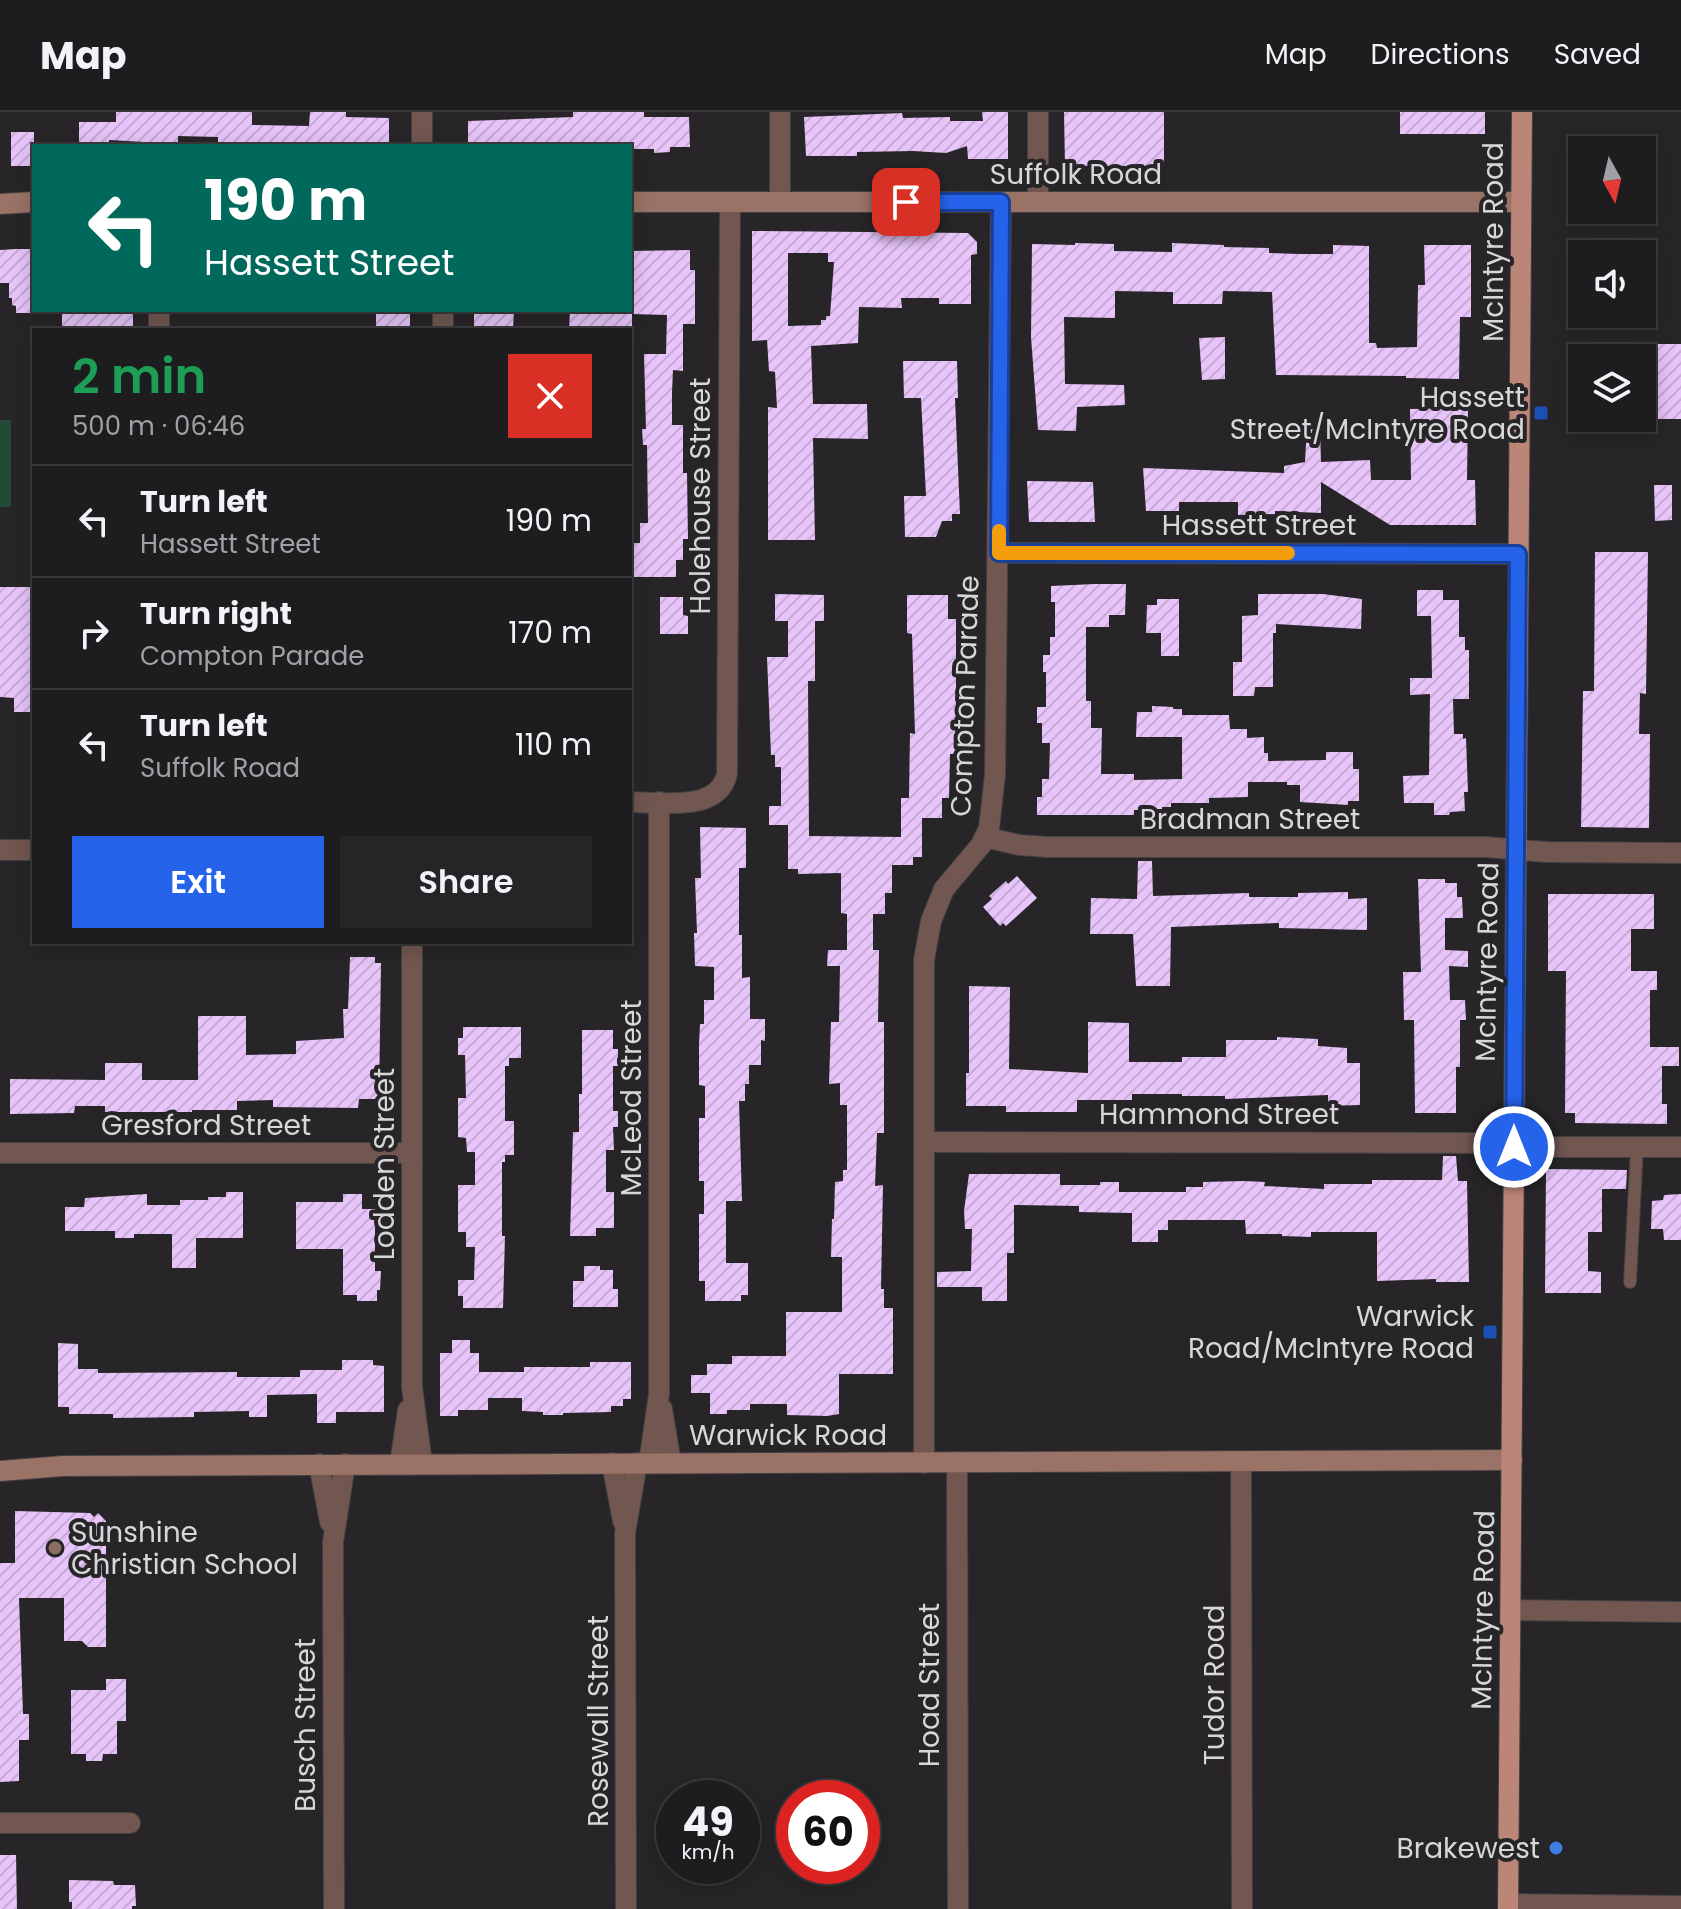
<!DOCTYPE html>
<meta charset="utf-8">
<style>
:root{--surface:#1d1c1e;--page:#252527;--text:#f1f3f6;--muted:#a0a1a4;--line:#3b3a3c;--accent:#2563eb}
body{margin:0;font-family:Poppins,sans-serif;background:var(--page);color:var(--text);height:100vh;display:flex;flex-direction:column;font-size:30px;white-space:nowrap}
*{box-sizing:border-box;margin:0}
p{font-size:26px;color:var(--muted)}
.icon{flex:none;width:44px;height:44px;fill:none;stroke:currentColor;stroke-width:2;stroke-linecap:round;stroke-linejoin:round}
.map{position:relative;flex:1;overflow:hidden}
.sheet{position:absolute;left:32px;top:216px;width:600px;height:616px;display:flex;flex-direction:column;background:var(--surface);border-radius:0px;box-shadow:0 4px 20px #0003,0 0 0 2px var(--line)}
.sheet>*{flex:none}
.guide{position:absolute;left:32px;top:32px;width:600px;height:168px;border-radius:0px;box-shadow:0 4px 20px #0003,0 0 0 2px var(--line);background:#00695c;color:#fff;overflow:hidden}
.needle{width:52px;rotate:172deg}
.controls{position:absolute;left:1568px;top:24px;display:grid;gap:16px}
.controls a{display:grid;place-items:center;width:88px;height:88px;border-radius:0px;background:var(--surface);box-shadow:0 4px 20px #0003,0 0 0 2px var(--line);font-size:40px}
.speed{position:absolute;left:656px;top:1668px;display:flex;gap:16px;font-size:40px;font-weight:700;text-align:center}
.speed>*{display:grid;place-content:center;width:104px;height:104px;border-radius:50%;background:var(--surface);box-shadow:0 4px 20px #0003,0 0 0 2px var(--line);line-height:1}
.speed small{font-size:20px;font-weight:400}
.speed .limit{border:12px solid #d22;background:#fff;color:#111}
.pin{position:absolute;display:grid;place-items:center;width:68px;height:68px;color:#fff;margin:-34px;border-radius:16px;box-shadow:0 4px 12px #0006}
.me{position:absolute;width:88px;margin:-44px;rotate:0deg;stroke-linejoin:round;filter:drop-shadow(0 0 6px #0008)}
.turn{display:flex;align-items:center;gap:28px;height:168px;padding:0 40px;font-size:36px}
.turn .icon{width:104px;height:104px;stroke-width:2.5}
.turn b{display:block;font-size:56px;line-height:68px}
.round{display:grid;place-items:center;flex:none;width:84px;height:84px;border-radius:0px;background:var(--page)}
.headline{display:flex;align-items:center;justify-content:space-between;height:136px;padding:0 40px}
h1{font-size:48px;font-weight:600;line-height:60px;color:#1e9e55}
.cta{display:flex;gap:16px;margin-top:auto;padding:16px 40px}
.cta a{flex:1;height:92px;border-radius:0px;background:var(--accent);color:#fff;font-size:32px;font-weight:600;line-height:92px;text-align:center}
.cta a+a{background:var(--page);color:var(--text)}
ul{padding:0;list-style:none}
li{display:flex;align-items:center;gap:24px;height:112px;padding:0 40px;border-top:2px solid var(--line)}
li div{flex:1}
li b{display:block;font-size:30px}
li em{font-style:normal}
header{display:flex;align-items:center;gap:48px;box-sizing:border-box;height:112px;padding:0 40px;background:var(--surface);border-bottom:2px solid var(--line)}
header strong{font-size:38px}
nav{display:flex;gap:44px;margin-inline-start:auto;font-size:28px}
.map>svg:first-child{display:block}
.pitch{fill:#204b36}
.building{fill:url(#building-hatch);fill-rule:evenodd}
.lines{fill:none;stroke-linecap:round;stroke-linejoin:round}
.lane-casing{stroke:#434144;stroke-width:14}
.street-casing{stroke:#434144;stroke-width:22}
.secondary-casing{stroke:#434144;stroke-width:22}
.primary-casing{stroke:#434144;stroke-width:22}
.lane{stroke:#715750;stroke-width:12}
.street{stroke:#715750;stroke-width:20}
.secondary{stroke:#9a7266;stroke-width:20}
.primary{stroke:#bb8678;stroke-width:20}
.route-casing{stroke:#184099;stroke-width:20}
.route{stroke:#2563eb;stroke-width:14}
.slow{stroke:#f59e0b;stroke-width:14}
.transit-dot{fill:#1a4fb4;stroke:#272528;stroke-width:3}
.education-dot{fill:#8d6e63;stroke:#272528;stroke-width:3}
.shop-dot{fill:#3f7fe0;stroke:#272528;stroke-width:3}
.labels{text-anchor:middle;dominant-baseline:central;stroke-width:8;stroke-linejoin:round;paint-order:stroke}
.street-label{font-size:28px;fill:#d7d6d8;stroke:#272528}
.poi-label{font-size:28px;fill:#d7d6d8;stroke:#272528;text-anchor:end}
</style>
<header>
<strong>Map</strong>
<nav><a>Map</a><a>Directions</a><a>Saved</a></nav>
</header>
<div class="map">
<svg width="1681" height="1797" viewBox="0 0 1681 1797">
<defs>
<pattern id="building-hatch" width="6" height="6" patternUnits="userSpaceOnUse" patternTransform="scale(2)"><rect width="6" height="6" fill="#e7c4f9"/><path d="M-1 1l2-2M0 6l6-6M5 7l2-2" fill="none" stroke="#c6aad4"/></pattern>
</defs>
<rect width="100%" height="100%" fill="#272528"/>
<rect class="pitch" x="0" y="308" width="11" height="87"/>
<g class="building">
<polygon points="116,0 252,0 252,13 309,14 310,0 346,0 346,5 389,6 389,34 218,34 218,25 178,24 178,32 109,28 109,34 79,34 79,10 116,10"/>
<polygon points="573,0 644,0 644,5 689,5 690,35 670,35 670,40 654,41 654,37 630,37 630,34 468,34 468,9 573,5"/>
<polygon points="982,0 1008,0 1008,47 968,47 967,34 946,41 913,39 857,40 857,44 806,44 804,5 902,1 903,6 950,5 950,9 983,9"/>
<polygon points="1064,0 1164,0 1164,54 1065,54"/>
<rect x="1400" y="0" width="85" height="22"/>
<rect x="11" y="20" width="23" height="34"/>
<path d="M752,119L968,121L977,130V142L971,143V192H939V186H901L902,196L859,195L858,231L811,234L813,292H867L868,327L813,326L815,428H768V295L777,296L775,260L769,259L767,228L752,229ZM788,141H828V150H834L830,204H826V208H821V213L788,214Z"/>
<polygon points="1075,131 1114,132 1114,139 1172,140 1172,131 1224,133 1224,135 1269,136 1269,141 1298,142 1333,142 1333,133 1369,134 1369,231 1376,231 1377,236 1417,235 1418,173 1425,173 1424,133 1471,133 1471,205 1460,205 1459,267 1406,266 1406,264 1276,263 1272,180 1223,179 1222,192 1173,192 1173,180 1115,179 1115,206 1064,205 1065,272 1124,273 1125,293 1077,295 1076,319 1038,318 1031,225 1032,132 1075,133"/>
<polygon points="16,137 34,137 34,201 16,201 16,194 12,193 12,186 9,186 9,171 0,171 0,138"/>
<polygon points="690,138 690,158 695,158 695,212 683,212 683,259 673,258 672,280 672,313 683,313 683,361 687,361 688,427 683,427 683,448 676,448 676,465 630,465 630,431 640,431 640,411 648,411 647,333 643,333 642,317 646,317 644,242 666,242 667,203 632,202 632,215 569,218 570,198 630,198 630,139"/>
<rect x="62" y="198" width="71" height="20"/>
<polygon points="376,198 407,198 410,200 410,218 376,218"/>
<polygon points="474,198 514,198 513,218 474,218"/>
<polygon points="1225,225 1225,267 1202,268 1199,226"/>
<rect x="1642" y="232" width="39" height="75"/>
<polygon points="903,249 957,249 958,286 955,286 960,402 952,402 952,409 942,409 936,425 905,425 904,384 926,384 921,286 904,286"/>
<polygon points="1468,296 1467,368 1475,368 1476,413 1390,413 1321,370 1321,401 1275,399 1275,402 1238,403 1238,390 1179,390 1179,399 1146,399 1143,356 1284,361 1284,354 1305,350 1307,315 1320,315 1321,350 1370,348 1371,368 1411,368 1410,297"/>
<polygon points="1027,369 1093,370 1095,410 1029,410"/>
<polygon points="1654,373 1672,373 1672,408 1655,409"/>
<polygon points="1595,440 1648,440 1646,582 1640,581 1639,622 1650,622 1649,716 1581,715 1583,579 1594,579"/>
<polygon points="1095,472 1126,472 1125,503 1109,503 1109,515 1086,515 1086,589 1091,589 1091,616 1102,616 1101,662 1134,662 1134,668 1182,667 1182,625 1136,625 1137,600 1152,600 1152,594 1173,595 1173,597 1182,597 1182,603 1229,603 1230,617 1247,617 1247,626 1264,625 1264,641 1268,641 1268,649 1326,648 1326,640 1353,640 1353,657 1359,657 1359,689 1348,689 1348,693 1300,690 1300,673 1287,673 1287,670 1248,670 1248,685 1209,686 1209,691 1171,691 1171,695 1162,695 1162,698 1134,698 1134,703 1037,703 1037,685 1042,685 1042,667 1049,667 1050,631 1042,631 1042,611 1037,611 1037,595 1046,595 1046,560 1043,560 1043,543 1050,543 1050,525 1055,525 1055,490 1051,490 1051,474"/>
<polygon points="0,475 34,475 34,600 14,600 14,586 0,585"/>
<polygon points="1417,478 1443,478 1443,488 1459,488 1459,525 1465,525 1465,538 1469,538 1469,587 1453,587 1454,622 1463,622 1463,627 1466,626 1468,680 1464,680 1465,699 1450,700 1449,703 1434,703 1434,691 1404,691 1403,664 1429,663 1430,582 1410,583 1410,566 1432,566 1431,504 1417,504"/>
<polygon points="775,482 824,483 824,509 815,509 815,569 808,569 809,724 901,725 901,686 909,686 910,621 915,622 912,522 907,521 907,483 948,483 948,507 956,507 956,642 950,642 949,686 942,686 942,706 922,706 922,745 913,745 913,753 892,753 892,781 885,781 885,802 873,802 873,838 879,838 878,910 884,910 884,1021 877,1021 875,1074 883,1073 881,1177 884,1177 884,1196 893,1196 893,1262 839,1262 839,1302 827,1304 787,1303 787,1292 750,1292 750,1298 727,1298 727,1302 710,1302 710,1281 691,1281 691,1263 707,1263 707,1252 732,1252 732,1244 786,1244 786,1200 842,1200 842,1145 831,1145 832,1107 834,1107 835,1070 843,1069 843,1058 847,1058 847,993 840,993 840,971 829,972 831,910 839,910 840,854 827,854 828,838 847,838 847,802 841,801 841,761 798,762 798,757 788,757 788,713 769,713 769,694 781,694 781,655 775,655 775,643 771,643 767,545 788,545 788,509 775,509"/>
<polygon points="1258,482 1323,482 1362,487 1361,517 1276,512 1276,521 1273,521 1273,575 1255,575 1254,584 1233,584 1233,550 1242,550 1242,504 1258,503"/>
<polygon points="660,485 683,485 683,503 688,504 688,522 660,522"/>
<polygon points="1157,487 1179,487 1179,544 1161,544 1161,521 1146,521 1147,493 1157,493"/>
<polygon points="700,715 746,716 746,756 739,756 739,823 742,823 742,866 750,865 750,907 765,907 765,929 761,928 761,953 749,953 749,972 745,972 745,989 739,989 742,1089 726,1089 726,1151 748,1151 748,1183 741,1183 741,1189 705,1189 705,1169 699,1169 699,1102 704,1102 704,1069 699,1069 699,1006 705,1006 705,974 699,973 699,933 700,912 704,912 704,888 714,888 714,855 695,854 694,821 697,821 695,766 701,766"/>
<polygon points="1138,749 1152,749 1153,784 1249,781 1249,785 1298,785 1298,781 1348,780 1348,787 1367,786 1367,818 1279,816 1279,811 1171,815 1170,874 1136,874 1133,822 1090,822 1091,786 1137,787"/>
<polygon points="1017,764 1037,786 1006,814 1003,811 1000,814 983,795 992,787 989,784 1006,769 1008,772"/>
<polygon points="1418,767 1445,767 1445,771 1457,771 1457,785 1462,785 1463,806 1445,806 1445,838 1468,839 1468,855 1449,854 1450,888 1465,888 1466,908 1460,908 1460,955 1456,955 1456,1001 1415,1001 1414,908 1404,908 1403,860 1421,860"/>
<polygon points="1548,782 1654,782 1654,817 1631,817 1631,859 1657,859 1657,878 1650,878 1650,935 1679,935 1679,954 1662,954 1662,992 1667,992 1667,1012 1575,1011 1575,1001 1565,1001 1566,859 1548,859"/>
<polygon points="350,845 375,845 375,851 381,851 379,987 359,987 358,996 273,995 273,988 237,989 237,998 192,998 192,1000 105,1000 105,994 75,994 74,1001 10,1002 10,967 105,968 105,951 142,951 142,968 198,968 198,904 246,904 246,943 296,942 296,929 344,926 343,897 348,897"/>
<polygon points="969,874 1010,875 1009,957 1088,961 1088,910 1129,911 1129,950 1182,950 1182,945 1226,945 1226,928 1277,928 1277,925 1318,927 1318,934 1347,936 1347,951 1360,951 1360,993 1328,994 1328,983 1225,987 1225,984 1182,984 1182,982 1132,982 1132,988 1077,988 1077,1000 1006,1000 1006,994 966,994 966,961 969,961"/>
<polygon points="463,915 521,915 521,946 509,946 509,954 505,954 505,1009 514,1009 514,1043 505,1043 505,1050 502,1050 502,1124 505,1124 503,1196 463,1196 463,1184 458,1184 458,1168 474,1168 475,1135 466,1135 466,1120 458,1120 458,1073 475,1073 475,1040 467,1040 466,1026 458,1025 458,986 466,986 465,943 458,943 458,926 463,926"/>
<polygon points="582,918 613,918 613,937 618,937 618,954 613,954 613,999 618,999 618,1015 613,1015 614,1038 606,1038 606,1080 614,1080 614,1116 596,1116 596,1124 570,1124 573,1020 579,1020 579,982 582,982"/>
<polygon points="1443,1044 1456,1044 1458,1069 1467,1069 1469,1170 1436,1170 1436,1167 1377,1169 1377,1120 1311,1120 1311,1125 1282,1124 1282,1122 1246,1122 1245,1108 1168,1108 1168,1118 1158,1118 1158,1130 1132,1130 1132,1101 1079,1100 1079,1094 1014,1093 1014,1141 1007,1141 1007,1189 982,1189 982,1175 937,1175 937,1160 971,1159 972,1117 965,1117 964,1099 969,1062 1060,1062 1060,1073 1100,1073 1100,1070 1119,1070 1119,1080 1186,1080 1186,1075 1203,1075 1203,1070 1244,1069 1265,1070 1264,1074 1324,1077 1324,1072 1372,1072 1372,1068 1442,1068"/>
<polygon points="1546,1057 1627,1058 1626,1077 1602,1077 1602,1120 1588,1120 1588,1159 1601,1160 1601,1181 1545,1181"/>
<polygon points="226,1080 243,1080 243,1126 196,1126 196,1156 172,1156 172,1122 134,1122 134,1126 115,1126 115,1119 65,1119 65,1095 84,1095 85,1086 147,1082 147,1093 180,1093 180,1088 208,1088 208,1085 226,1085"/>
<polygon points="343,1082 362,1082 362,1097 375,1097 375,1159 381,1159 380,1178 377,1178 377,1189 357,1189 357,1183 343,1183 343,1137 296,1137 296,1090 343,1090"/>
<polygon points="1681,1082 1681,1128 1664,1128 1663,1117 1651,1117 1652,1089 1663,1088 1664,1083"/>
<polygon points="584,1154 600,1154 600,1158 613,1158 613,1177 618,1177 618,1195 573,1195 573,1169 584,1169"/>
<polygon points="452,1228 470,1228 470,1241 479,1241 479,1260 524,1260 524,1255 590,1255 590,1250 631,1250 631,1287 623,1287 623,1294 611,1294 611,1300 563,1301 563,1303 543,1303 543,1300 522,1299 522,1286 488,1286 488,1298 458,1298 458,1304 440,1304 440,1241 452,1241"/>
<polygon points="58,1231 78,1232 78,1257 98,1257 98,1261 237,1260 237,1265 300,1265 300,1258 342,1258 342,1248 373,1248 373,1253 384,1254 384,1300 336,1300 336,1311 317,1311 317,1282 267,1283 267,1305 249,1305 249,1299 194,1300 194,1305 113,1306 113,1302 69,1302 69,1295 58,1295"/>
<polygon points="15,1399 90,1401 94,1405 98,1401 106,1409 106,1535 88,1535 82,1529 64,1529 64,1486 19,1486 23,1602 29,1602 29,1628 19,1628 19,1669 0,1670 0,1451 15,1451"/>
<polygon points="106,1567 126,1567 126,1609 117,1609 117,1642 103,1642 102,1649 86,1649 86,1642 71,1642 71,1578 106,1578"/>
<polygon points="0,1743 16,1743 17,1797 0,1797"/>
<polygon points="69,1768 113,1769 114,1773 135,1773 136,1794 132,1794 132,1797 72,1797 72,1790 69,1790"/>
</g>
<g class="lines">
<defs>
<polyline id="lane" points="1630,1170 1637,1035"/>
<g id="street">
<polyline points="422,34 422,0"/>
<polyline points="780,90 780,0"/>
<polyline points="1038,90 1038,0"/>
<polyline points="443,198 443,218"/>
<polyline points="159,218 159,198"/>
<polyline points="999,441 1518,442"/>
<path d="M630,690C661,690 718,701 727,662L730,90"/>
<polyline points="985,725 1019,733 1048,735 1486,735 1546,740 1681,741"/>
<polyline points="0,738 34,738"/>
<polyline points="412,830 412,1275 422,1352"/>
<polyline points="925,1030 1514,1031"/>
<polyline points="1514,1035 1681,1035"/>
<polyline points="0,1041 412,1041"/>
<polyline points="662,1297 671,1351"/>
<polyline points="1241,1349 1242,1797"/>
<polyline points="957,1350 958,1797"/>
<polyline points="612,1351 623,1409"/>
<polyline points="649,1351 659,1282 659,690"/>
<polyline points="924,1351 924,848 931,809 944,777 981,733 989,716 995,663 1001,90"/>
<polyline points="319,1352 330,1410"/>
<polyline points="400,1352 408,1298"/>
<polyline points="1511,1498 1681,1500"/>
<polyline points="0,1711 130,1711"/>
<polyline points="1508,1792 1681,1794"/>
<polyline points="334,1797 333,1430 345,1352"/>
<polyline points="626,1797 625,1421 637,1351"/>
</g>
<g id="secondary">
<polyline points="630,90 1521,90"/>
<polyline points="0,92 34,90"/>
<polyline points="0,1359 63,1354 1512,1348"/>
</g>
<polyline id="primary" points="1508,1797 1522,0"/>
</defs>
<use href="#lane" class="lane-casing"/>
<use href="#street" class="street-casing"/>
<use href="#secondary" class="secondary-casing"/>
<use href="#primary" class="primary-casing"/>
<use href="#lane" class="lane"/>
<use href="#street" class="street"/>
<use href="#secondary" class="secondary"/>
<use href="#primary" class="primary"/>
</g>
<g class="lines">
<defs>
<polyline id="route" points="906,90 1001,90 999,441 1518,442 1514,1035"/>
</defs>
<use href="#route" class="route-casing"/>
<use href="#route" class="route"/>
<polyline class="slow" points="999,419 999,441 1288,441"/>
</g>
<g class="transit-dot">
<rect x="1533" y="293" width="16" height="16" rx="4"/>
<rect x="1482" y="1212" width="16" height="16" rx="4"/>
</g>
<circle class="education-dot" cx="55" cy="1436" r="8"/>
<circle class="shop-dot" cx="1556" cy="1736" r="8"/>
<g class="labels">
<g class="street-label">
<text x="1076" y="62">Suffolk Road</text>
<text transform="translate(1493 130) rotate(-90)">McIntyre Road</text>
<text transform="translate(700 384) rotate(-90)">Holehouse Street</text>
<text x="1259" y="413">Hassett Street</text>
<text transform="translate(965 584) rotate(-88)">Compton Parade</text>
<text x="1250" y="707">Bradman Street</text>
<text transform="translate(1487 850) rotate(-89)">McIntyre Road</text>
<text transform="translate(631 986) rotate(-90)">McLeod Street</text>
<text x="1219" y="1002">Hammond Street</text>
<text x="206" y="1013">Gresford Street</text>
<text transform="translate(384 1052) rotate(-90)">Lodden Street</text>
<text x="788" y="1323">Warwick Road</text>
<text transform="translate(1483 1498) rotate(-89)">McIntyre Road</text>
<text transform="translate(929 1573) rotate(-90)">Hoad Street</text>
<text transform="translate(1214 1573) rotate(-90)">Tudor Road</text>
<text transform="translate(598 1609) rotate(-90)">Rosewall Street</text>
<text transform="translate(305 1613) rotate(-90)">Busch Street</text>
</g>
<g class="poi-label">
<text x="1525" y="285">Hassett<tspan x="1525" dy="32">Street/McIntyre Road</tspan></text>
<text x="1474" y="1204">Warwick<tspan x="1474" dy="32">Road/McIntyre Road</tspan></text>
<text x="71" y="1420" text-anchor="start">Sunshine<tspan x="71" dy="32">Christian School</tspan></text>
<text x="1540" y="1736">Brakewest</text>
</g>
</g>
</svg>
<div class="controls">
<a><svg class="needle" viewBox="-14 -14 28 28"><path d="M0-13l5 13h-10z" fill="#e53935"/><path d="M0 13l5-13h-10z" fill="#a0a1a4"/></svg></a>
<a><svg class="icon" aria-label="sound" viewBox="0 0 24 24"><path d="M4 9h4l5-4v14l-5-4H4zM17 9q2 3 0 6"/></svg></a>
<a><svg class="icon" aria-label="layers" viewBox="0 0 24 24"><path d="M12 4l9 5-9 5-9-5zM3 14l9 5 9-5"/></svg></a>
</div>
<div class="speed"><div>49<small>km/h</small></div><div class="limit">60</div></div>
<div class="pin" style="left:906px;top:90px;background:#d93025"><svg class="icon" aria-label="arrive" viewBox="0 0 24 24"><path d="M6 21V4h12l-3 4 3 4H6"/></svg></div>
<svg class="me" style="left:1514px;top:1035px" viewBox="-20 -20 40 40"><circle r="17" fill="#2563eb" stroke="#fff" stroke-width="3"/><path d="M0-11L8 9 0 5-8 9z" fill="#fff"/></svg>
<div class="guide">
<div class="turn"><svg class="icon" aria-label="left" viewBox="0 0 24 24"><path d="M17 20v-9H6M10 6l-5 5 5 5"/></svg><div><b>190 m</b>Hassett Street</div></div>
</div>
<section class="sheet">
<div class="headline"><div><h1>2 min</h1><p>500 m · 06:46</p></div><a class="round" style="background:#d93025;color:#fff"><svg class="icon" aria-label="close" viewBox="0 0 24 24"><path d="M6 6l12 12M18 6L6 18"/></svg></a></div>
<ul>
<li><svg class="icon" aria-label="left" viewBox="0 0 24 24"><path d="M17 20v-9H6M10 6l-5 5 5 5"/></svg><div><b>Turn left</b><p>Hassett Street</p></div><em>190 m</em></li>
<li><svg class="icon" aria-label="right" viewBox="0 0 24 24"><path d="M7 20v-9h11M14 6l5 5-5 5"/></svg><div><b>Turn right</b><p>Compton Parade</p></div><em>170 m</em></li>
<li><svg class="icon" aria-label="left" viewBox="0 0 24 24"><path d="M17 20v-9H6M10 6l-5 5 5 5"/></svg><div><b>Turn left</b><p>Suffolk Road</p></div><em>110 m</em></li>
</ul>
<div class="cta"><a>Exit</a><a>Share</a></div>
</section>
</div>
